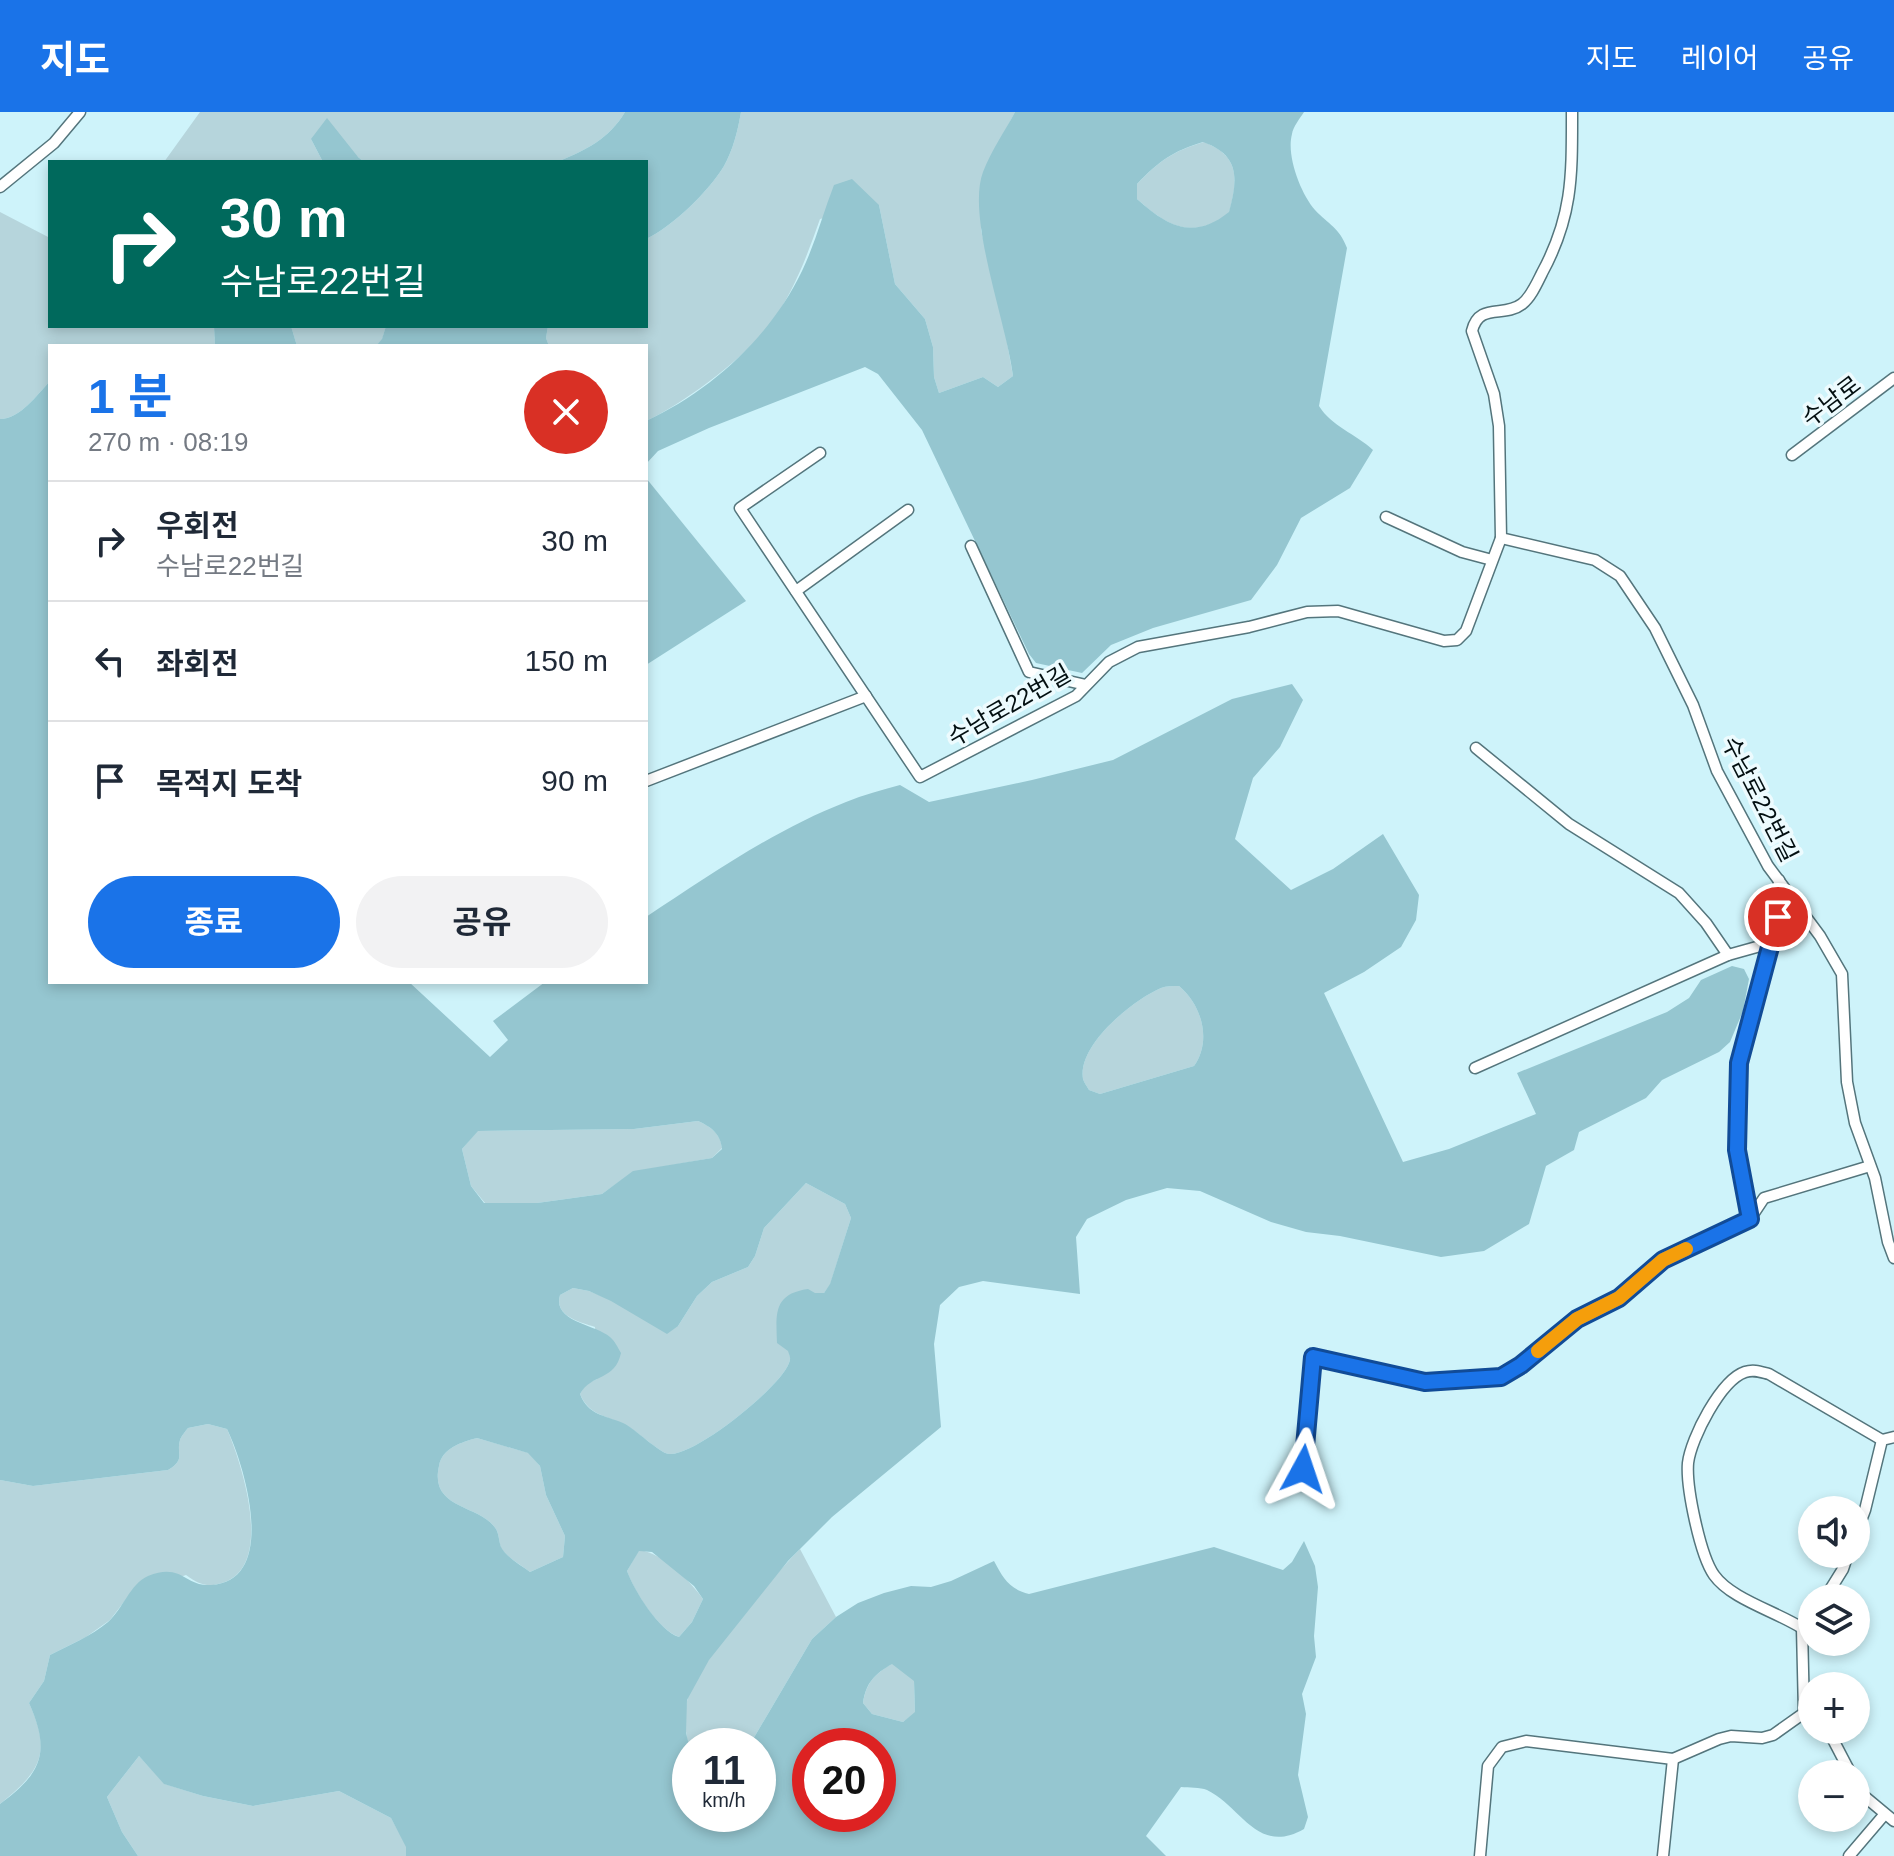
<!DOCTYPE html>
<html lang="ko">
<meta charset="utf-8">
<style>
:root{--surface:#fff;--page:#f2f2f3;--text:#1f2937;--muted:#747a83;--line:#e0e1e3;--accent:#1a73e8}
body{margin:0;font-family:Helvetica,"Noto Sans KR",sans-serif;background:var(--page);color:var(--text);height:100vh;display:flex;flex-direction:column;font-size:30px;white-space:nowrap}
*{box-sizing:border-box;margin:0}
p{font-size:26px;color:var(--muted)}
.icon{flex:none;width:44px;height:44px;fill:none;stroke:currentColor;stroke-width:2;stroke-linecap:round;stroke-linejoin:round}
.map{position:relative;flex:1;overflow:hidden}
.panel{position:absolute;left:48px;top:232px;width:600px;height:640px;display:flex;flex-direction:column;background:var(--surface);border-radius:0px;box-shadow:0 4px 12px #0003}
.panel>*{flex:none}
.hud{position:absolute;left:48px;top:48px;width:600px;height:168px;border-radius:0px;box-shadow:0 4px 12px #0003;background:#00695c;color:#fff;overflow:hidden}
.controls{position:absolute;left:1798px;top:1384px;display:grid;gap:16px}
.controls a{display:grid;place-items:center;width:72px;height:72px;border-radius:50%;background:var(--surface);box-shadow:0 4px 12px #0003;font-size:40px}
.speed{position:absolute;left:672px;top:1616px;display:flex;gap:16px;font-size:40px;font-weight:700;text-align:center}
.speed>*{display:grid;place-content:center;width:104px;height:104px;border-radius:50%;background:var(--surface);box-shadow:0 4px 12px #0003;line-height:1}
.speed small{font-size:20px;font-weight:400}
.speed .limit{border:12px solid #d22;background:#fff;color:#111}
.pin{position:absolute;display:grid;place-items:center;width:68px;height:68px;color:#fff;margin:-34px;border:4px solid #fff;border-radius:50%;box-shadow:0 2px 8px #0007}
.me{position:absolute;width:88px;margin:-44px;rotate:5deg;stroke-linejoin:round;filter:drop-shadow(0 0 6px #0008)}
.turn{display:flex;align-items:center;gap:28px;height:168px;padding:0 40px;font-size:36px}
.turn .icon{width:104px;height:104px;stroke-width:2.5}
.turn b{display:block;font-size:56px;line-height:68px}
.round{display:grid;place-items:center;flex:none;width:84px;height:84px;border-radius:42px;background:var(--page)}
.overview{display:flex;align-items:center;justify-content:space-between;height:136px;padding:0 40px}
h1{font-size:48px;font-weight:700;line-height:60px;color:var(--accent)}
.primary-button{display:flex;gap:16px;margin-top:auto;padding:16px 40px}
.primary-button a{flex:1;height:92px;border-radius:48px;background:var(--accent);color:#fff;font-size:32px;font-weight:700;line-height:92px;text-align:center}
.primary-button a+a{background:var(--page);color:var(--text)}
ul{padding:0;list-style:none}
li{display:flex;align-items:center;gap:24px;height:120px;padding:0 40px;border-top:2px solid var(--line)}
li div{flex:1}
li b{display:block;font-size:30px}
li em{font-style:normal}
header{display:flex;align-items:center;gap:48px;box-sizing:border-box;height:112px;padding:0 40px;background:var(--accent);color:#fff}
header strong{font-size:38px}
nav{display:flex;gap:44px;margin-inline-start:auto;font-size:28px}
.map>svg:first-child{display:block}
.green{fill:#b6d5dc}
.forest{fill:#95c6d0;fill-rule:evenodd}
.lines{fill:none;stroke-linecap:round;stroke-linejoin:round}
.service-casing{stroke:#54757c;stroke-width:13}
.service{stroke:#fff;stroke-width:10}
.route-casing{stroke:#114b97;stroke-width:20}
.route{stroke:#1a73e8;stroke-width:14}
.slow{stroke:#f59e0b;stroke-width:14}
.labels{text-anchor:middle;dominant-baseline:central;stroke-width:7;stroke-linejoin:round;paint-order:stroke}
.street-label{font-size:24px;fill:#030f11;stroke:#edfbfe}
</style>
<header>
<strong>지도</strong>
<nav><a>지도</a><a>레이어</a><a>공유</a></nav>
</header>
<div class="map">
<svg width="1894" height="1744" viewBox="0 0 1894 1744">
<rect width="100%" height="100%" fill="#cef3fa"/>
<g class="green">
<path d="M200,0H625C609,27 586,38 557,50H364L358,45L311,27L323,50H164Z"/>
<path d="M741,0H1015L983,61L981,118L1003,208L1013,264L998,275L983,265L939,281L934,265L933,235L925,207L895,172L879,93L820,107C807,144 793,182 769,214C742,248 686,290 646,309V234H549L546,226L548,214H646V127C672,115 709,79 724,54C733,38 738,18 741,0Z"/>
<path d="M1204,30C1240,44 1238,67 1229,101C1192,129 1167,114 1137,87V72C1159,49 1173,39 1204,30Z"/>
<path d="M0,100L50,126V214H214L215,234H50V269C37,283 20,307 0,307Z"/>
<polygon points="291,214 386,214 382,228 376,234 297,234"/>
<path d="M1179,874C1202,893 1212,929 1194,954L1100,982L1089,978C1087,974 1084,971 1083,967C1077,933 1133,888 1161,876C1166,874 1173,874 1179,874Z"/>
<path d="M698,1009C710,1014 721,1022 722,1036L712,1046L633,1060L602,1082L537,1091H485L471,1074L462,1037L477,1019L634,1017Z"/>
<path d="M806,1071L845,1092L851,1106L830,1173L824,1181H815L789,1239C790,1245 791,1246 789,1251C781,1275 694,1345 669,1342C659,1341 636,1317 623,1312C604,1303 589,1303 580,1282L586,1272L597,1267L595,1215C579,1210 554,1204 560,1183L573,1176L589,1179L678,1214L697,1184L712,1170L748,1155L755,1144L764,1116Z"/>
<path d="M208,1312L227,1317C242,1352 274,1451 225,1470C209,1476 199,1473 186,1463L130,1482L110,1508L86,1525L50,1543L44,1569L29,1591C52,1641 41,1659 0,1692V1368L33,1374L168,1358C186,1347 176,1343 180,1328C180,1326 187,1317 188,1316Z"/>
<path d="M477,1326L529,1341L540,1354L546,1383L565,1424L563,1445L530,1460C521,1453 506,1445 501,1436C499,1430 499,1422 496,1417C480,1392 429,1398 439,1354C442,1336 462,1330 477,1326Z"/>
<path d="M800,1437L836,1505L812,1527L749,1634H690V1637C685,1624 684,1604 687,1589C694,1556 774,1463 800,1437Z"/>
<path d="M639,1438C663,1441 689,1468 703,1487L692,1510L679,1525C658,1518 634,1479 627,1459Z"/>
<path d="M893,1551L914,1568L915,1601L903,1610L872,1602L863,1591C866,1570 875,1562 893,1551Z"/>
<polygon points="139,1644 165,1672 203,1684 253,1694 339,1679 391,1706 407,1735 406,1744 138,1744 122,1720 107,1685"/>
</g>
<g class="forest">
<path d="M625,0H741C738,18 733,38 724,54C709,79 672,115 646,127V50H557C586,38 609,27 625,0Z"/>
<path d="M1015,0H1304C1300,6 1293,15 1292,22C1286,44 1301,82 1315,98C1329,113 1339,115 1347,136L1319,294C1331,314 1356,322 1373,338L1350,376L1301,406L1277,453L1251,488L1153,516L1111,533L1082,561L1036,551L1029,542L922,318L878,262L865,255L709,316L658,339L646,352V309C711,279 771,224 802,159C815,132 823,101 834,73L852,67L879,93L895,172L925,207L933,235L934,265L939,281L983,265L998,275L1013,264C1007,212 966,105 983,60C991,39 1005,19 1015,0ZM1203,30C1240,43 1238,67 1229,100C1193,129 1167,114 1137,87V72C1159,49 1173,39 1203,30Z"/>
<polygon points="327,6 358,45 364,50 323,50 311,27"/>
<polygon points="214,214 291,214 297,234 215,234"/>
<polygon points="386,214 548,214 546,226 549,234 376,234 382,227"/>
<path d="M50,269V870H409L490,945L508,928L493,909L545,870H646V805C710,763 774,718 846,690C863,683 882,678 900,673L929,690L1032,668L1113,648L1232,587L1292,572L1303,588L1280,635L1253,666L1235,727L1291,778L1333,757L1383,722L1419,783L1416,808L1401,835L1364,860L1324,881L1403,1050L1449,1037L1536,1002L1517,961L1667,900L1689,886L1701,868L1732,854L1744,857L1749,867L1743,899L1730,930L1719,940L1662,968L1646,986L1579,1020L1574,1038L1546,1054L1529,1112L1484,1139L1441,1145L1340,1124L1306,1120L1271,1110L1200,1079L1167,1076L1126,1088L1087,1107L1076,1125L1080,1182L983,1169L959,1175L940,1193L934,1232L941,1315L832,1405L788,1449L709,1548L687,1588L686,1621L690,1637V1702H758V1634H749L812,1527L836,1505L858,1491L884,1481L911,1474L931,1475L951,1469L994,1449C1003,1466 1009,1477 1029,1482L1214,1435L1283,1458L1292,1450L1304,1429L1315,1454L1318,1475L1314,1524L1316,1545L1302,1582L1306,1602L1298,1663L1308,1705L1304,1717C1257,1744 1241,1694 1207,1678C1200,1675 1189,1676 1181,1675L1146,1724L1166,1744H406V1735L391,1706L339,1679L253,1694L203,1684L164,1672L139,1644L107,1685L122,1720L138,1744H0V1692C42,1661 51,1640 29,1591L44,1569L50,1543C70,1533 91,1524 108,1510C123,1497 130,1472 148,1464C182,1450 185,1475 211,1473C279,1469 245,1354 227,1317L208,1312L188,1316C187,1317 180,1326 180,1328C176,1343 186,1347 168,1358L33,1374L0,1368V307C20,307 37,283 50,269ZM1179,874C1202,893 1212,929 1194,954L1100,982L1089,978C1087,974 1084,971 1083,967C1077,933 1133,888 1161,876C1166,874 1173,874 1179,874ZM698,1009C710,1014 721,1022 722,1037L712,1046L633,1059L602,1082L537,1091H484L471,1074L462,1037L478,1019L634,1017ZM806,1071L845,1092L851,1106L830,1172L824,1181H815L808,1177C773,1182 776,1202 777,1231L788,1239C790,1245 791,1246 789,1251C781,1275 694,1345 669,1342C659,1341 636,1317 623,1311C604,1303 588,1303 580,1282C592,1261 615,1269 621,1241C618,1236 615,1229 610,1225C595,1212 552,1210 560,1183L573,1176L589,1179L611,1189L667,1222L678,1214L697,1184L712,1170L748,1155L755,1144L764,1116ZM477,1326L528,1341L540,1354L546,1383L565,1424L563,1445L530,1460C521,1453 506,1445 501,1435C499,1430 499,1422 496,1417C480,1392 429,1398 439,1354C442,1336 462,1330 477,1326ZM639,1439L652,1440L694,1474L703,1487L692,1510L679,1525C659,1519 634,1478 627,1459ZM892,1552L914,1569L915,1600L903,1610L872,1602L863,1591C866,1570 875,1562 892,1552ZM810,1634H878V1702H810Z"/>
<polygon points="646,366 746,489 646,553"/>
</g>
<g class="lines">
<defs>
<g id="service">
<path d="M1572,0C1572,63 1573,104 1542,161C1537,171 1531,185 1522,192C1504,206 1479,190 1472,219L1494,282L1499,314L1501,426L1595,448L1620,464L1655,516L1693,593L1717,659L1768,754L1820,824L1842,862L1847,970L1855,1011L1875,1066L1888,1130L1894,1146"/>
<polyline points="0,75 54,31 80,0"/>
<polyline points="820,341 740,396 920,665 1076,584 1109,550 1138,535 1249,515 1307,500 1338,499 1444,529 1457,528 1466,519 1501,426"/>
<polyline points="1792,343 1894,266"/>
<polyline points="1386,405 1462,440 1492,448"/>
<polyline points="971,434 1029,560 1086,573"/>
<polyline points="796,479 908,398"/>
<polyline points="1476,636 1569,712 1679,781 1706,811 1728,843"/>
<polyline points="646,669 866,584"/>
<polyline points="1475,956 1728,843 1771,831"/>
<polyline points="1750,1107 1737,1038 1739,951 1778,805 1779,768"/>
<polyline points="1303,1357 1313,1245 1425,1270 1501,1265 1521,1253 1577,1207 1619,1186 1663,1148 1750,1107 1764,1086 1870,1054"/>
<polyline points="1856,1422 1865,1398 1882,1328 1894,1325"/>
<polyline points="1825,1486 1843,1457 1848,1442"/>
<path d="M1802,1516C1775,1499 1731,1487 1714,1463C1700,1443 1686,1375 1688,1351C1691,1326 1721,1268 1745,1260C1754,1257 1761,1260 1769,1262L1882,1328"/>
<polyline points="1804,1601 1802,1516 1812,1504"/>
<polyline points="1828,1618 1851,1662"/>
<polyline points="1856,1671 1864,1684 1894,1709"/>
<polyline points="1480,1744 1488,1654 1502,1635 1526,1629 1673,1647 1719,1627 1731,1624 1762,1626 1773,1623 1804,1601 1812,1606"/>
<polyline points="1663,1744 1673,1647"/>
<polyline points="1849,1744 1884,1703"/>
</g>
</defs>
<use href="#service" class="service-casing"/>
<use href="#service" class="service"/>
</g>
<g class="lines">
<defs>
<polyline id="route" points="1303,1357 1313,1245 1425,1270 1501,1265 1521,1253 1577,1207 1619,1186 1663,1148 1750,1107 1737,1038 1739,951 1778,805"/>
</defs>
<use href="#route" class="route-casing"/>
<use href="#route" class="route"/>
<polyline class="slow" points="1538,1239 1577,1207 1619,1186 1663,1148 1686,1137"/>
</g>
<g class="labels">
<g class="street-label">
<text transform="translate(1831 289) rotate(-37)">수남로</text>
<text transform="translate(1009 593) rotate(-30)">수남로22번길</text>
<text transform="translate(1760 687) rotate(63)">수남로22번길</text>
</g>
</g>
</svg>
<div class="controls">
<a><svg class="icon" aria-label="sound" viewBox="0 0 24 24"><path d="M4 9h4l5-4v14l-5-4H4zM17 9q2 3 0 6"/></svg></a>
<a><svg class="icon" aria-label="layers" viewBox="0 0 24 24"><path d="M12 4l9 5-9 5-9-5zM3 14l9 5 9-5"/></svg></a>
<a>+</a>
<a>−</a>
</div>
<div class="speed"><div>11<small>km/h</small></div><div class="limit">20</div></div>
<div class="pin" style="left:1778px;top:805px;background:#d93025"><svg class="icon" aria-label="arrive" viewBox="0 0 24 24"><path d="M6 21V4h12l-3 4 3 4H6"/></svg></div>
<svg class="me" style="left:1303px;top:1357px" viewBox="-20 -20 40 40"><path d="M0-17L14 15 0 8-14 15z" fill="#1a73e8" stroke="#fff" stroke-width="4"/></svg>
<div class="hud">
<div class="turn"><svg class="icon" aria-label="right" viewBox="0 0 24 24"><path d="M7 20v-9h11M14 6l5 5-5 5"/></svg><div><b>30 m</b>수남로22번길</div></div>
</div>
<section class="panel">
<div class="overview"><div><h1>1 분</h1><p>270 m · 08:19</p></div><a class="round" style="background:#d93025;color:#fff"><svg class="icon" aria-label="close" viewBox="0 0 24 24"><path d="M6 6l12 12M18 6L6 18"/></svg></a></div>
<ul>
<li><svg class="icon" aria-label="right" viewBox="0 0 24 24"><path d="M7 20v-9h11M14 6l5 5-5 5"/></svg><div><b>우회전</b><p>수남로22번길</p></div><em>30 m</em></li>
<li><svg class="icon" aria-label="left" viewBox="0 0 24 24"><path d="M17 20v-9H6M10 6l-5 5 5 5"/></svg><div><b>좌회전</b></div><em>150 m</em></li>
<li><svg class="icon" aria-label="arrive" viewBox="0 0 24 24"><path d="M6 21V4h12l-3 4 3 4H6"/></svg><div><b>목적지 도착</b></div><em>90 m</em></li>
</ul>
<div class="primary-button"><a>종료</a><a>공유</a></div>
</section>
</div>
